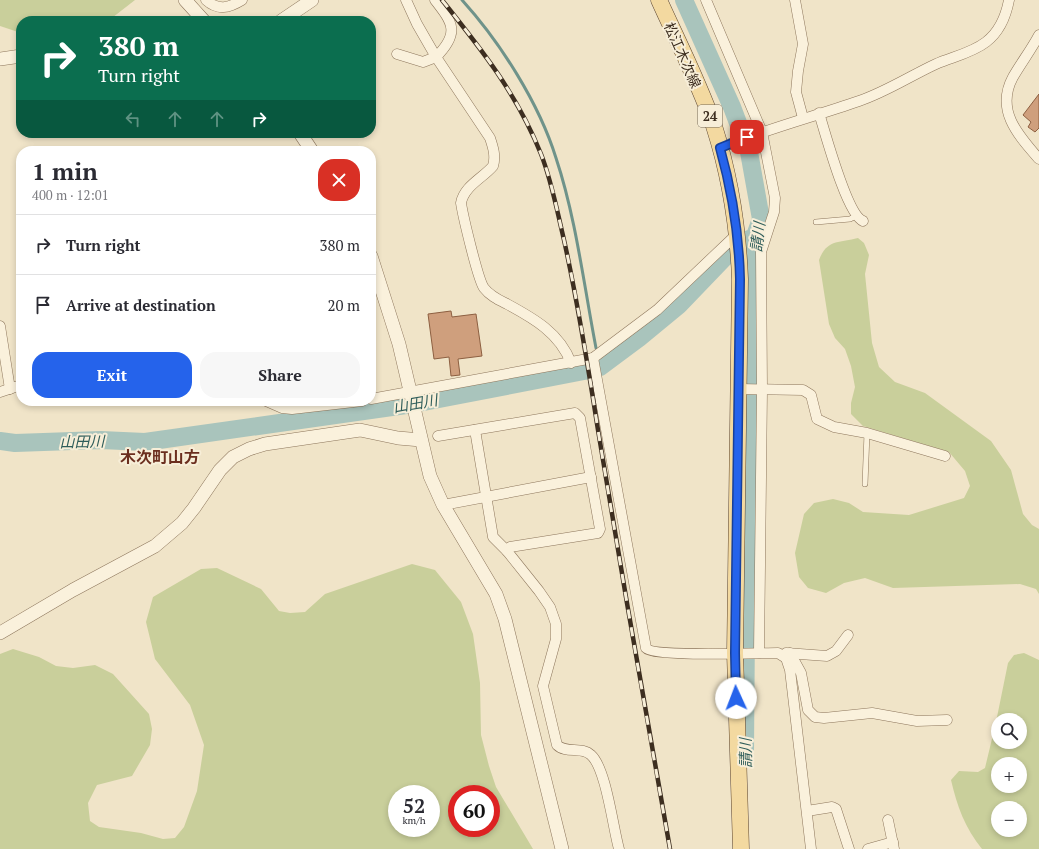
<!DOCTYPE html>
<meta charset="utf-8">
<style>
:root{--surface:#fff;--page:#f7f7f7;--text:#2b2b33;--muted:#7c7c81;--line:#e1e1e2;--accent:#2563eb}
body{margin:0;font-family:"PT Serif","Noto Sans JP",serif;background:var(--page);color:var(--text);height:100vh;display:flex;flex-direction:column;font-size:15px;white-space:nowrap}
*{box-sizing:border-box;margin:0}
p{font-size:13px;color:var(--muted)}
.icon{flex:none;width:22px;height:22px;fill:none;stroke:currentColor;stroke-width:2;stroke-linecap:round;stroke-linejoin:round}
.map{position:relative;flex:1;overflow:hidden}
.panel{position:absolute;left:16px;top:146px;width:360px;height:260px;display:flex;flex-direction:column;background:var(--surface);border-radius:16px;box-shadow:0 2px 6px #0003}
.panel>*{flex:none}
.hud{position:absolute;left:16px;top:16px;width:360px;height:122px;border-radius:16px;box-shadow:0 2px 6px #0003;background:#0b6e4f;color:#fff;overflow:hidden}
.controls{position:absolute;left:991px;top:713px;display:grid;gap:8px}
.controls a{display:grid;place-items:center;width:36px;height:36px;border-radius:50%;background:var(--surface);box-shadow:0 2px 6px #0003;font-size:20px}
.speed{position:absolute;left:388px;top:785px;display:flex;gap:8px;font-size:20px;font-weight:700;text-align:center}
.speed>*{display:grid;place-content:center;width:52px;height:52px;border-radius:50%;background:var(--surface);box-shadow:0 2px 6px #0003;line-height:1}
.speed small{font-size:10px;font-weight:400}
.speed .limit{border:6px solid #d22;background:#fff;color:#111}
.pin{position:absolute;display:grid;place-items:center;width:34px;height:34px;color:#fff;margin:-17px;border-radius:8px;box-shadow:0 2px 6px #0006}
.me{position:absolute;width:44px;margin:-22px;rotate:358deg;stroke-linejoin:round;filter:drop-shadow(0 0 3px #0008)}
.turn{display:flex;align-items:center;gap:14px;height:84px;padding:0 16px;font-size:18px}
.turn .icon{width:52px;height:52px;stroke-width:2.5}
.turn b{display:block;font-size:28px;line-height:34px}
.lanes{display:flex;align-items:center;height:38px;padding:0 16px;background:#0003;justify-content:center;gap:20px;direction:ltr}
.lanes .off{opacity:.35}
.round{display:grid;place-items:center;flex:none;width:42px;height:42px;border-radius:16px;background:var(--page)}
.summary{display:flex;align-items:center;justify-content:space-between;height:68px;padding:0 16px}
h1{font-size:24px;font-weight:800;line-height:30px}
.primary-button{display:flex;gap:8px;margin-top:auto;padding:8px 16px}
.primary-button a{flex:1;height:46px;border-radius:16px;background:var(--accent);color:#fff;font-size:16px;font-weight:800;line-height:46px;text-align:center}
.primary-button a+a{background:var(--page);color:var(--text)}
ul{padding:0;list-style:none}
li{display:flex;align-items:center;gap:12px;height:60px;padding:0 16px;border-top:1px solid var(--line)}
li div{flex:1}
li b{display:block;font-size:15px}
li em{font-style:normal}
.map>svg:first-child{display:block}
.green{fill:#c9cf9b;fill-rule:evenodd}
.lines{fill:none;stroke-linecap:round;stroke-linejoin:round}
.stream{stroke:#6f938a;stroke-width:3}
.river{stroke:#a9c4bc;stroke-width:18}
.building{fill:#cf9f7d;stroke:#8d5f41}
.service-casing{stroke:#8d765c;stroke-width:6}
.minor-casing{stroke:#8d765c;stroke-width:11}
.tertiary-casing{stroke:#8d765c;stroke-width:14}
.primary-casing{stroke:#5b4430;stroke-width:17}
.service{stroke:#faf1dc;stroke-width:5}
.minor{stroke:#faf1dc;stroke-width:10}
.tertiary{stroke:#faf1dc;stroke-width:13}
.primary{stroke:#f3d9a0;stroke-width:16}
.rail-casing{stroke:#3d2e20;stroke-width:4.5}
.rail{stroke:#f7eed8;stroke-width:3;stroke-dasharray:9;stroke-linecap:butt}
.route-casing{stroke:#184099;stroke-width:10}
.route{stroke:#2563eb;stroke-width:7}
.labels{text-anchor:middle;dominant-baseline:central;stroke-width:4;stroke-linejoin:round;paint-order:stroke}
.shield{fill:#f7eed8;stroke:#756857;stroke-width:1}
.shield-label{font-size:13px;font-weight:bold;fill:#3d2e20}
.street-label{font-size:14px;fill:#3d2e20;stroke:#f7eed8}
.water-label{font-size:15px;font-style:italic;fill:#2f5d5a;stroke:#f7eed8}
.quarter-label{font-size:16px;font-weight:bold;fill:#6b2e1e;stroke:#f7eed8}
</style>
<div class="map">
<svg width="1039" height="849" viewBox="0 0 1039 849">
<rect width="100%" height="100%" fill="#f0e4c8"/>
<g class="green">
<polygon points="0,0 135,0 108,21 77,21 68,19 63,21 21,21 21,33 0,26"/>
<path d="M858,238L864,243L869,255L865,274L872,343L879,367L895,382L925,393L991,441L1011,470L1023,514L1032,525L1039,529V594L1036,589L1020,584L893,588L865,578L844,583L826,593L808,588L799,577L795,553L804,514L814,503L833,499L849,503L863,512L909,515L964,498L970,486L965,471L949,452L863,426L851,414V403L855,387L851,366L845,349L835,338L829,324L819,260C827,239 839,243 858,238Z"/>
<path d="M412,564L435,570L461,602L473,634L480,683L481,735L489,766L496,787L533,849H0V654L13,649L39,657L56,666L73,668L95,665L113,674L149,714L152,729L150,745L132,776L97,785L88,803L90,821L99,827L141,833L163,839L175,838L184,827L197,791L204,745L190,705L155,659L146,622L153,597L201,569L217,568L261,589L279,611L290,613L305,612L325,594ZM397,794H431V828H397ZM457,794H491V828H457Z"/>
<path d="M1024,653L1039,660V849H982C965,828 957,806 951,780L959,771L978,772L985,768L996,722L1008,663L1014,655ZM998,720H1020V742H998ZM998,764H1020V786H998ZM998,808H1020V830H998Z"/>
</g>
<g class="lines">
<g class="stream">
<path d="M462,0C500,42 539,103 556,158C576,218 584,286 596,348"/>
<polyline points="599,362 600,367"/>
</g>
<g class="river">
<polyline points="684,0 732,107 749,152 761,219 756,233 754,270 747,500 745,750"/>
<polyline points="0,441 15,443 101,440 145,442 413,404 584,371 600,367 639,338 679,305 727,255 749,239"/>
</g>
</g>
<g class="building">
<polygon points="1039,94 1039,128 1035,132 1028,127 1031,122 1023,115"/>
<polygon points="451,311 452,317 476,314 482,356 458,359 460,375 451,376 449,357 434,359 428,314"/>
</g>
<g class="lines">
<defs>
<g id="service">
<polyline points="816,222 850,219 856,216"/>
<polyline points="865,484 867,433"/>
</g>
<g id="minor">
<path d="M206,0C218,11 229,8 242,0"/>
<path d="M435,0C453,23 460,33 436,57L490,138C493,147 496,156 493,166C483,178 464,186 461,203C463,216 478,280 484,288C490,296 499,300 507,304C533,318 560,333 571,363"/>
<polyline points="706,0 762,132 775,198 774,212 761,252 762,390 759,653"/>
<polyline points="795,0 803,44 798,71 796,92 803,118"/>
<path d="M1039,35C1031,50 1021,63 1013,77C995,110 1018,135 1039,159"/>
<polyline points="397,54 423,62 436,57 417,24 406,0"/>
<path d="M819,113C825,132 847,215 863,221"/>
<path d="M720,148C766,129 813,117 859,101C886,92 910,76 936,64C952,57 972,53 986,42C999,32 1006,16 1009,0"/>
<polyline points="0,326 10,389"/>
<path d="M593,358L646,648C653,657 760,653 778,653L786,658L790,670L811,849"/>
<polyline points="739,389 803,390 811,395 817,419 834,427 867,433 945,456"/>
<polyline points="0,392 21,385"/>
<polyline points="371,399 593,358 657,310 737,234"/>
<polyline points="266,401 282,408 292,409 362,401"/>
<path d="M475,430L493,537L507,551L539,591L550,607L556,624V639L543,686L557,745C566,754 582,746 591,755C606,768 613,828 619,849"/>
<polyline points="438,436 575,413 580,418 600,529 598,533 510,547 507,551"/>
<polyline points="443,505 591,477"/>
<polyline points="786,653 827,656 836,651 848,635"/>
<polyline points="790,653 801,673 808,710 815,717 824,718 872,713 917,721 947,720"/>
<polyline points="807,811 832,807 836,809 849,849"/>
<polyline points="888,820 894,849"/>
<polyline points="868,849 893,842"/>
</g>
<g id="tertiary">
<polyline points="185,0 204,21"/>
<polyline points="281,21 312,0"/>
<polyline points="0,59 21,56"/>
<polyline points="300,133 312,151"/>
<polyline points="371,256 399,344 430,476 443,505 496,594 505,619 562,849"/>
<polyline points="0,633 73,590 155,546 182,523 194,508 220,470 233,457 249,449 265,444 360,430 398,438 421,440"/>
</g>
<path id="primary" d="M659,0C678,42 699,83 714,126C730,176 738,227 740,279L735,653L741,849"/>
</defs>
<use href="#service" class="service-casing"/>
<use href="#minor" class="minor-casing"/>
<use href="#tertiary" class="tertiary-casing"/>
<use href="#primary" class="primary-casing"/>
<use href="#service" class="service"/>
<use href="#minor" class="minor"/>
<use href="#tertiary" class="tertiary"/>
<use href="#primary" class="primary"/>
<defs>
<path id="rail" d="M442,0C482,50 517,94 541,154C552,182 557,211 564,240C578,303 588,366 598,430C621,570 645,709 670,849"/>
</defs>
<use href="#rail" class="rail-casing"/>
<use href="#rail" class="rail"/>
</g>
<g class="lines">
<defs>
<path id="route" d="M736,698L735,653L740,279C739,235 732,191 720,148L747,137"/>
</defs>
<use href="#route" class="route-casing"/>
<use href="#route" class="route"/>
</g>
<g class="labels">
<rect class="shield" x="698" y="105" width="24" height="22" rx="3"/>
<g class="shield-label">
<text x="710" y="116">24</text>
</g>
<g class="street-label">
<text transform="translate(683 55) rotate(66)">松江木次線</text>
</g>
<g class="water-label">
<text transform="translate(757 237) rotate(-83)">請川</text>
<text transform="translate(415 403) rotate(-10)">山田川</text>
<text transform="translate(82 441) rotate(-1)">山田川</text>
<text transform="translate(745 753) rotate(-91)">請川</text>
</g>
<g class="quarter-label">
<text x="160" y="457">木次町山方</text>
</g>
</g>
</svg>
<div class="controls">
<a><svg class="icon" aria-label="search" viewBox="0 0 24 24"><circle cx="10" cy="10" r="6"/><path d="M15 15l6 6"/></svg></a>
<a>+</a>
<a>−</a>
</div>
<div class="speed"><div>52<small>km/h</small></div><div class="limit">60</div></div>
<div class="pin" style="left:747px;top:137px;background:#d93025"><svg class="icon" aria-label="arrive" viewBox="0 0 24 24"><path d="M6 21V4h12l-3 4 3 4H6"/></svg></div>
<svg class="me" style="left:736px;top:698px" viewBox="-20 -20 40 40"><circle r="19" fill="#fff"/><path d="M0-13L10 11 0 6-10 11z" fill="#2563eb"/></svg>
<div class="hud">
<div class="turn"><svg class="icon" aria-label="right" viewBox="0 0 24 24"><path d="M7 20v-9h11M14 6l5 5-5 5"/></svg><div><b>380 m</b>Turn right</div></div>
<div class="lanes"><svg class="icon off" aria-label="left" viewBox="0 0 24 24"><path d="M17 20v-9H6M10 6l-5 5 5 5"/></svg><svg class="icon off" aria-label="ahead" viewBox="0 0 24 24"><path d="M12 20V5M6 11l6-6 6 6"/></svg><svg class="icon off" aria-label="ahead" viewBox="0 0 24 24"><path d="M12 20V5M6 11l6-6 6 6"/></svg><svg class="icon" aria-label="right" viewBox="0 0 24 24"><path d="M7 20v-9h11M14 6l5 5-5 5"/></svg></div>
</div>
<section class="panel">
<div class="summary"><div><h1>1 min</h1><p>400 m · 12:01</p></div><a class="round" style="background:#d93025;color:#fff"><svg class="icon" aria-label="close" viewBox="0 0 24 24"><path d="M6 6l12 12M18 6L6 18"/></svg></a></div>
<ul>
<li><svg class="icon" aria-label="right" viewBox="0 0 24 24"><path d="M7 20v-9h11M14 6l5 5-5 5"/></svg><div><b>Turn right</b></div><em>380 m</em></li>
<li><svg class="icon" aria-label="arrive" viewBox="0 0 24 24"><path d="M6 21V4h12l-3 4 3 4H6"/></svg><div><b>Arrive at destination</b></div><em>20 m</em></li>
</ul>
<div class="primary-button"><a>Exit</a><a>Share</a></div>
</section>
</div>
